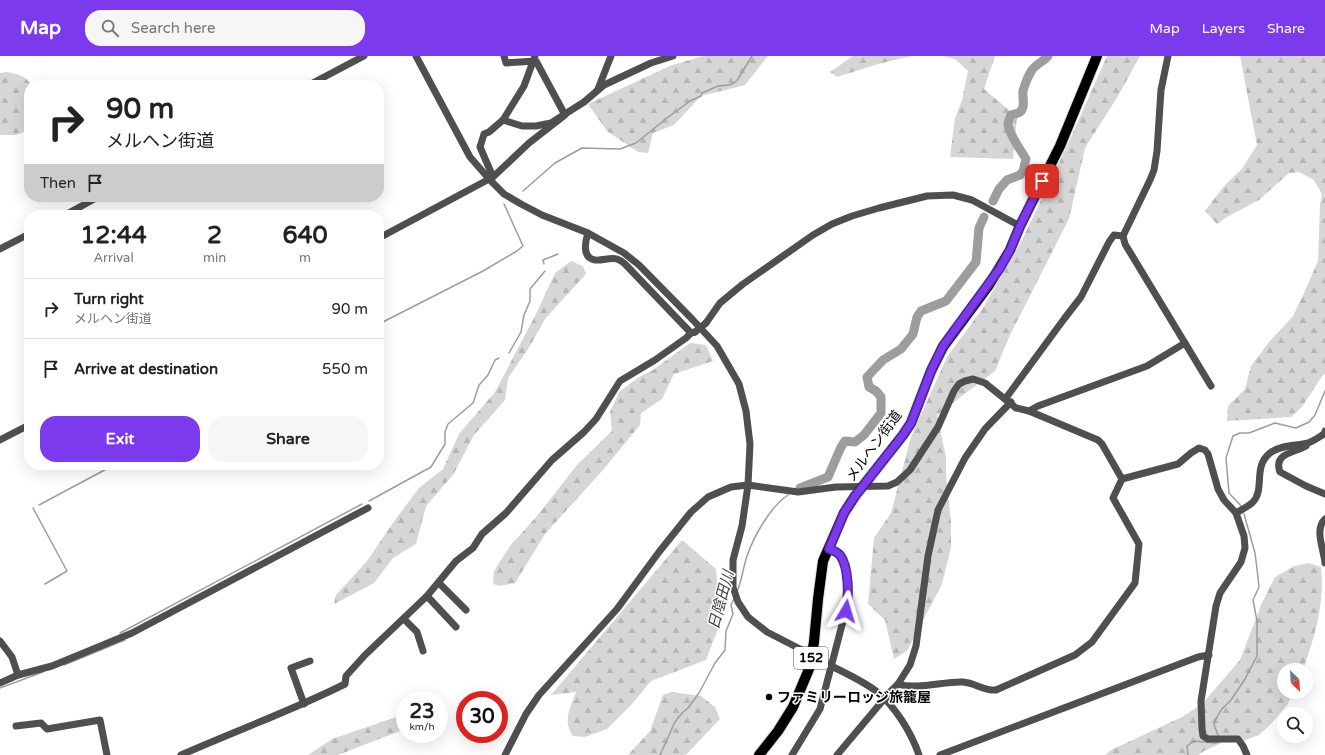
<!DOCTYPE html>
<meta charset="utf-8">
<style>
:root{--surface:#fff;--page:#f6f6f6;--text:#222;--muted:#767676;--line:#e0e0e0;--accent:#7c3aed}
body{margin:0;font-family:"Varela Round","Noto Sans JP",sans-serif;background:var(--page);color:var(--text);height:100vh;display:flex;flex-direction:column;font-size:15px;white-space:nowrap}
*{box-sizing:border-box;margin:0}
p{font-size:13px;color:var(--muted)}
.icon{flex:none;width:22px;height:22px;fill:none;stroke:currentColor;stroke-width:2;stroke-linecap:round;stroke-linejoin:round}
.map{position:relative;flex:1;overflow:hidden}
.side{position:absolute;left:24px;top:154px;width:360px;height:260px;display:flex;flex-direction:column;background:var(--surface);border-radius:16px;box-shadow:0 4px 16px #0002}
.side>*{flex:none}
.banner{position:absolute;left:24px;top:24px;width:360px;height:122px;border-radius:16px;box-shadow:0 4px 16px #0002;background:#fff;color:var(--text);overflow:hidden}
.needle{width:26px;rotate:155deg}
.tools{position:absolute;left:1277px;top:607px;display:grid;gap:8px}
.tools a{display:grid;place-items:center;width:36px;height:36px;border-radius:50%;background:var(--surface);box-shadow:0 4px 16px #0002;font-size:20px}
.speed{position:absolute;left:396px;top:635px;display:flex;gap:8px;font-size:20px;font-weight:700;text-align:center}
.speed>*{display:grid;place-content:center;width:52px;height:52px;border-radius:50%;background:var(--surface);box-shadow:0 4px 16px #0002;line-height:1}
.speed small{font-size:10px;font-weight:400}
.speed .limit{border:6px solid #d22;background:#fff;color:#111}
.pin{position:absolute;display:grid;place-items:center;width:34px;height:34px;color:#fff;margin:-17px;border-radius:8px;box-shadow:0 2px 6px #0006}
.me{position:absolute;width:44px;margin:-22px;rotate:7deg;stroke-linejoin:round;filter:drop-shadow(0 0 3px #0008)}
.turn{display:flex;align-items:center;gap:14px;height:84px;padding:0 16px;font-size:18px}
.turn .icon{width:52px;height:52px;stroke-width:2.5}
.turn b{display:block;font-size:28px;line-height:34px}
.then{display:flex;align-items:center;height:38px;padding:0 16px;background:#0003;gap:8px;font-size:15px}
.eta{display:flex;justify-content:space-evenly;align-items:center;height:68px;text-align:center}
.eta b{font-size:24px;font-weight:700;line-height:28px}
.cta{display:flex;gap:8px;margin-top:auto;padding:8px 16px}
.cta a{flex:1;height:46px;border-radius:16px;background:var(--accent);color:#fff;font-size:16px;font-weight:700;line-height:46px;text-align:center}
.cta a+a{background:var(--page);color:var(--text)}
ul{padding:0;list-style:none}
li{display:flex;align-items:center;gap:12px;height:60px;padding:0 16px;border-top:1px solid var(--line)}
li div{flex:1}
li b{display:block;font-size:15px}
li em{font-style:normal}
header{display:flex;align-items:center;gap:24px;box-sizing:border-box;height:56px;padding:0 20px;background:var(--accent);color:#fff}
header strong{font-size:19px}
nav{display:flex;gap:22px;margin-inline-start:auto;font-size:14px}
.search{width:280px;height:36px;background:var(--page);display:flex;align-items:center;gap:10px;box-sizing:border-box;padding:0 14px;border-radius:16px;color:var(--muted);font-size:15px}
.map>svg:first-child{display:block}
.forest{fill:url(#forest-firs)}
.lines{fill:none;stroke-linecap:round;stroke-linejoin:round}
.stream{stroke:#9d9d9d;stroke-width:1.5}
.river{stroke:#9d9d9d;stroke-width:9}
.highway-casing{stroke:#dbdbdb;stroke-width:12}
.minor{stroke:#4f4f4f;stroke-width:7}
.highway{stroke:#000;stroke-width:10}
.minor-bridge{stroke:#4f4f4f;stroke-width:7}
.route-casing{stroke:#51269a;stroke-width:10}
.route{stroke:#7c3aed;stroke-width:7}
.poi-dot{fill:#000;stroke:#fff;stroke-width:1.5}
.labels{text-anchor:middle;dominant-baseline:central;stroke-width:3;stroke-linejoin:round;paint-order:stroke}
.shield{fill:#fff;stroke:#4c4c4c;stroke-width:1}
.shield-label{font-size:13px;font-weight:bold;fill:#000}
.street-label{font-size:14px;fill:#000;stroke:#fff}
.poi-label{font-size:14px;font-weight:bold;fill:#000;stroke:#fff;text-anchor:start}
.water-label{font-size:15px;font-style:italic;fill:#3e3e3e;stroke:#fff}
</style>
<header>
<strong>Map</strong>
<div class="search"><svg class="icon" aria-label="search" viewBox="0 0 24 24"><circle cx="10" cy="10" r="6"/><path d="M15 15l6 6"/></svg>Search here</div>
<nav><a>Map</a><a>Layers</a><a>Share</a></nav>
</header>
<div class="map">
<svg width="1325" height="699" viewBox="0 0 1325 699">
<defs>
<pattern id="forest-firs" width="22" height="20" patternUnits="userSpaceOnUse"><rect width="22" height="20" fill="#d6d6d6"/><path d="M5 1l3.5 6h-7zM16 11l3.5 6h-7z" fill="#b6b6b6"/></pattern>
</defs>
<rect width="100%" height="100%" fill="#fff"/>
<g class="forest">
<polygon points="704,0 768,0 745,29 701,40 674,69 653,77 648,97 638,96 607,75 588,48 672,9"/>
<polygon points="853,0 911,0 878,8 837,21 830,16"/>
<polygon points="944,0 995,0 984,33 1017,61 1013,103 950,101 955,62 962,44 968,15 955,3"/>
<polygon points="1107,0 1140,0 1118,40 1085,92 1069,163 1010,279 995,315 937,359 946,401 946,418 951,466 951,491 942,528 907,595 894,603 885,564 868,548 874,482 891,457 911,381 947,301 983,252 1023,182 1067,90"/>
<polygon points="1240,0 1325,0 1325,318 1322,320 1302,351 1291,361 1227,365 1228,350 1245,333 1251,310 1269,286 1293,260 1304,237 1318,205 1320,149 1322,138 1314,124 1299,116 1289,117 1259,144 1227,161 1217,168 1205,155 1224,130 1242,113 1257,89"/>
<path d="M7,16C16,18 26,19 31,29H29V71L27,75L16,79H0V17Z"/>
<polygon points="571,205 583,210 586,218 545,263 530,290 508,322 505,344 474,379 453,419 426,450 416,488 393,502 374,527 334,548 336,539 367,505 395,464 419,432 443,413 459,378 495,336 535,260 555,217"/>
<polygon points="690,287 706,289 713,305 674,318 662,343 641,357 640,369 603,414 545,478 515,527 500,530 493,528 494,515 510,490 537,460 577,409 612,375 610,356 619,336 639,321 653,314"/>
<path d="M682,484L716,513L721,565L706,604L651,625L632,648L607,673L585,681L573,680C562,664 571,651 576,636L551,639Z"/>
<path d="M1309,507L1321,511C1325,547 1315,580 1303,614H1284V636H1293L1288,648L1271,668L1259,679L1243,685L1224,686L1204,695L1198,699H1105L1111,694L1182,661L1202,648L1240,604L1262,547L1275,521L1294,510Z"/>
<polygon points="671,636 701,640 715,651 720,663 686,699 628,699 650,675 663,639"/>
<polygon points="405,658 405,673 338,699 308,699 332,683"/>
</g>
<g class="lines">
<g class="stream">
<polyline points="523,135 555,107 582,92 620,93 636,87 667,62 690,45 701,40 702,37 718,30 729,29 734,27 738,23 752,0"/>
<polyline points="544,208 543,204 558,198"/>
<polyline points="379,268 483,215 517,195 523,190 504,148"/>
<polyline points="509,297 521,276 524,259 530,245 530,233 545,215"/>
<polyline points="369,445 431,411 445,388 445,376 448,368 473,347 479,329 488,319 495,304 499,302"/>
<polyline points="39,449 114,409"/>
<polyline points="1242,451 1229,437 1226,402 1233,380 1240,377 1249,377 1275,367 1296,372 1309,366 1315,359 1325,335"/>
<polyline points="33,452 67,515 45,528"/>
<path d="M737,536C742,524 743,512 747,500C754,480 770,451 788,439"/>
<polyline points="120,577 362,448"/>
<polyline points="64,609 125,584"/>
<polyline points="0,632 43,616"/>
<polyline points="1218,679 1214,669 1215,665 1221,654 1231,644 1245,623 1257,600 1257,565 1253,544 1259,531 1257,513 1255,497 1244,458"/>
<polyline points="660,699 675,666 682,657 688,652 699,637 715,607 725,594 726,575 733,558 731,549 734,543"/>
<polyline points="1188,699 1187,690 1194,685 1216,687 1218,686"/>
</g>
<g class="river">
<path d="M993,145L999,133L1007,124L1020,119L1023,115L1026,103C1021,94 1009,79 1008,68C1008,65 1010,62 1011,59C1013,58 1017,58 1020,56C1026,51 1022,41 1023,35C1025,28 1028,20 1032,14C1036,8 1043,6 1048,0"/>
<polyline points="800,432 828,421 841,391 845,385 855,386 864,379 881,357 881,341 876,335 869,331 867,321 883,304 901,293 913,278 917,261 921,255 946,245 976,206 979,172 984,161"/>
</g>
<defs>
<polyline id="highway" points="759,699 778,675 793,651 809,613 814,586 818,543 823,505 844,457 855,440 903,379 911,367 931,315 943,291 989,229 1010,194 1020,170 1060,90 1097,0"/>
</defs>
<use href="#highway" class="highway-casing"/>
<g class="minor">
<polyline points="416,0 470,101 490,124 504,138 521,148 542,159 588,177 624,197 639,209 693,264 717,290 739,328 746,355 750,388 748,429 742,470 733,504 733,531 738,546 748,561 767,576 804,595"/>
<polyline points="1168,0 1161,34 1157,95 1154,114 1150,124 1123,180 1125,188 1211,330"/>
<polyline points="309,29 364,0"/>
<polyline points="598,33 611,0"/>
<polyline points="503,64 522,70 536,70 551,67 584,46 604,29 651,7 673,0"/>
<polyline points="493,121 529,87 565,59 536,5 506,7 504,0"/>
<polyline points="65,159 98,141"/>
<path d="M588,177C585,186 582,202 595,204C602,205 610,201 617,203C620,204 623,206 625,208L691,277"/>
<polyline points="379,182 493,121 480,91 484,78 489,76 503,64 524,30 535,0"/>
<polyline points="0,193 29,178"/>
<polyline points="706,267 720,247 743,228 813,179 832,168 852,160 879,152 927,140 953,139 972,144 1020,170"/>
<polyline points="1006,342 1064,263 1081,241 1109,186 1114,179 1123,180"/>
<polyline points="1029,355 1098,384 1102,388 1122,423 1178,408 1191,397 1199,392 1205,394 1208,398 1218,433 1224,444 1236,457 1244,480 1245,492 1241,506 1220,537 1216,550 1201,645 1202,673 1203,680 1208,683 1238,683 1243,690 1247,699"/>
<polyline points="0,384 29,369"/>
<path d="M1306,390C1294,397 1273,397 1280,416L1306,430L1325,438"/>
<path d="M1236,457C1241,454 1247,451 1252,447C1266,434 1252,411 1270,397C1280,389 1296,390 1308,387C1314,385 1319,381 1324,378L1325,375"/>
<path d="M1325,463C1314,473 1324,494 1325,507"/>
<polyline points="439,527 466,554"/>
<polyline points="427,540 456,571"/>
<polyline points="404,563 417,576 423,595"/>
<polyline points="0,585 12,601 18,619"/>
<path d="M821,605C839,614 860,623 876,635C895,650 911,676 919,699"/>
<polyline points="0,627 18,619 52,610 132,577 368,452"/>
<path d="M898,628C917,634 944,625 963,626C976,627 983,635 996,634L1075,599L1092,586L1135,527L1139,488L1113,442L1122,423"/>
<polyline points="890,636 898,628 910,609 916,590 928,500 938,454 965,402 985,373 1011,346"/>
<polyline points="304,648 291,612 310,605"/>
<polyline points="16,670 41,667 47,673 100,664 107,699"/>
<path d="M181,699C235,675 291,655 345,628L346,620L365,599L427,540L456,505L473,492L482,478L506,457L552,404L584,376L596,363L620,325L655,304L686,282L691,277L695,276"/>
<polyline points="505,699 526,658 539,639 617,553 659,496 691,456 708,441 731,431 748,429 798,436 836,431 888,430 897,426 910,414 938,371 954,335 959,328 965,325 973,323 985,327 1016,352 1029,355 1038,350 1147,310 1185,287"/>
<path d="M792,699L820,653L848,546C848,532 849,511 840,499C837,497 832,495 829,493"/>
<polyline points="837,699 879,649"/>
<polyline points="940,699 1198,601 1209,599"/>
</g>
<use href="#highway" class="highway"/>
<g class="minor-bridge">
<polyline points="695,276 706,267"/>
<polyline points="804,595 821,605"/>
<polyline points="879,649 890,636"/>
</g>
</g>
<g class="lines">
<defs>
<path id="route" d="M846,555C849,540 849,511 840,499C837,496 832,494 829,493L844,457L855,440L903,379L911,367L931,315L943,290L1000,212L1010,194L1020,170L1042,125"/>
</defs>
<use href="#route" class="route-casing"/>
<use href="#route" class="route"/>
</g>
<circle class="poi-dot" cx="769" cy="641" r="4"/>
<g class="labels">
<rect class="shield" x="794" y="591" width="34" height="22" rx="3"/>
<g class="shield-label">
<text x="811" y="602">152</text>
</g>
<g class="street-label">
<text transform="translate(874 390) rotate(-54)">メルヘン街道</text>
</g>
<g class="poi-label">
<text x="777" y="641">ファミリーロッジ旅籠屋</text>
</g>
<g class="water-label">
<text transform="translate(721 544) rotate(-75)">日陰田川</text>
</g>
</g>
</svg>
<div class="tools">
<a><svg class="needle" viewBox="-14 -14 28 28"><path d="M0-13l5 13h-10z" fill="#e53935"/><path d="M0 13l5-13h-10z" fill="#767676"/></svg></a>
<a><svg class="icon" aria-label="search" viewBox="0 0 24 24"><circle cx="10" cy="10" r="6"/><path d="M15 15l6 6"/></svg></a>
</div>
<div class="speed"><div>23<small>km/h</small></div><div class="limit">30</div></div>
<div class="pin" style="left:1042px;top:125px;background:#d93025"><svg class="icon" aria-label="arrive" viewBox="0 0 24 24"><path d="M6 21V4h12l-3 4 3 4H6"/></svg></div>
<svg class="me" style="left:846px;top:555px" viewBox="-20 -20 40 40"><path d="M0-17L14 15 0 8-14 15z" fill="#7c3aed" stroke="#fff" stroke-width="4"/></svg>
<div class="banner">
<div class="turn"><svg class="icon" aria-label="right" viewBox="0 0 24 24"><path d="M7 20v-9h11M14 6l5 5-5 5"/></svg><div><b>90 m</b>メルヘン街道</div></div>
<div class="then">Then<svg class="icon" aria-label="arrive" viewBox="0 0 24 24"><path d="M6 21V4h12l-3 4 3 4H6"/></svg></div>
</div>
<section class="side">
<div class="eta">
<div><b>12:44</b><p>Arrival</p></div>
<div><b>2</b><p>min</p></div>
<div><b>640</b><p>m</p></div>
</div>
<ul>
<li><svg class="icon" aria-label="right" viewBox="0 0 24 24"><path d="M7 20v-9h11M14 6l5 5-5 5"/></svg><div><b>Turn right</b><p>メルヘン街道</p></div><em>90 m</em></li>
<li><svg class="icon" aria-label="arrive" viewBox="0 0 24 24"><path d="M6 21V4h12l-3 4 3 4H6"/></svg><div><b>Arrive at destination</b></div><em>550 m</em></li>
</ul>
<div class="cta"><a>Exit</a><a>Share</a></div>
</section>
</div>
